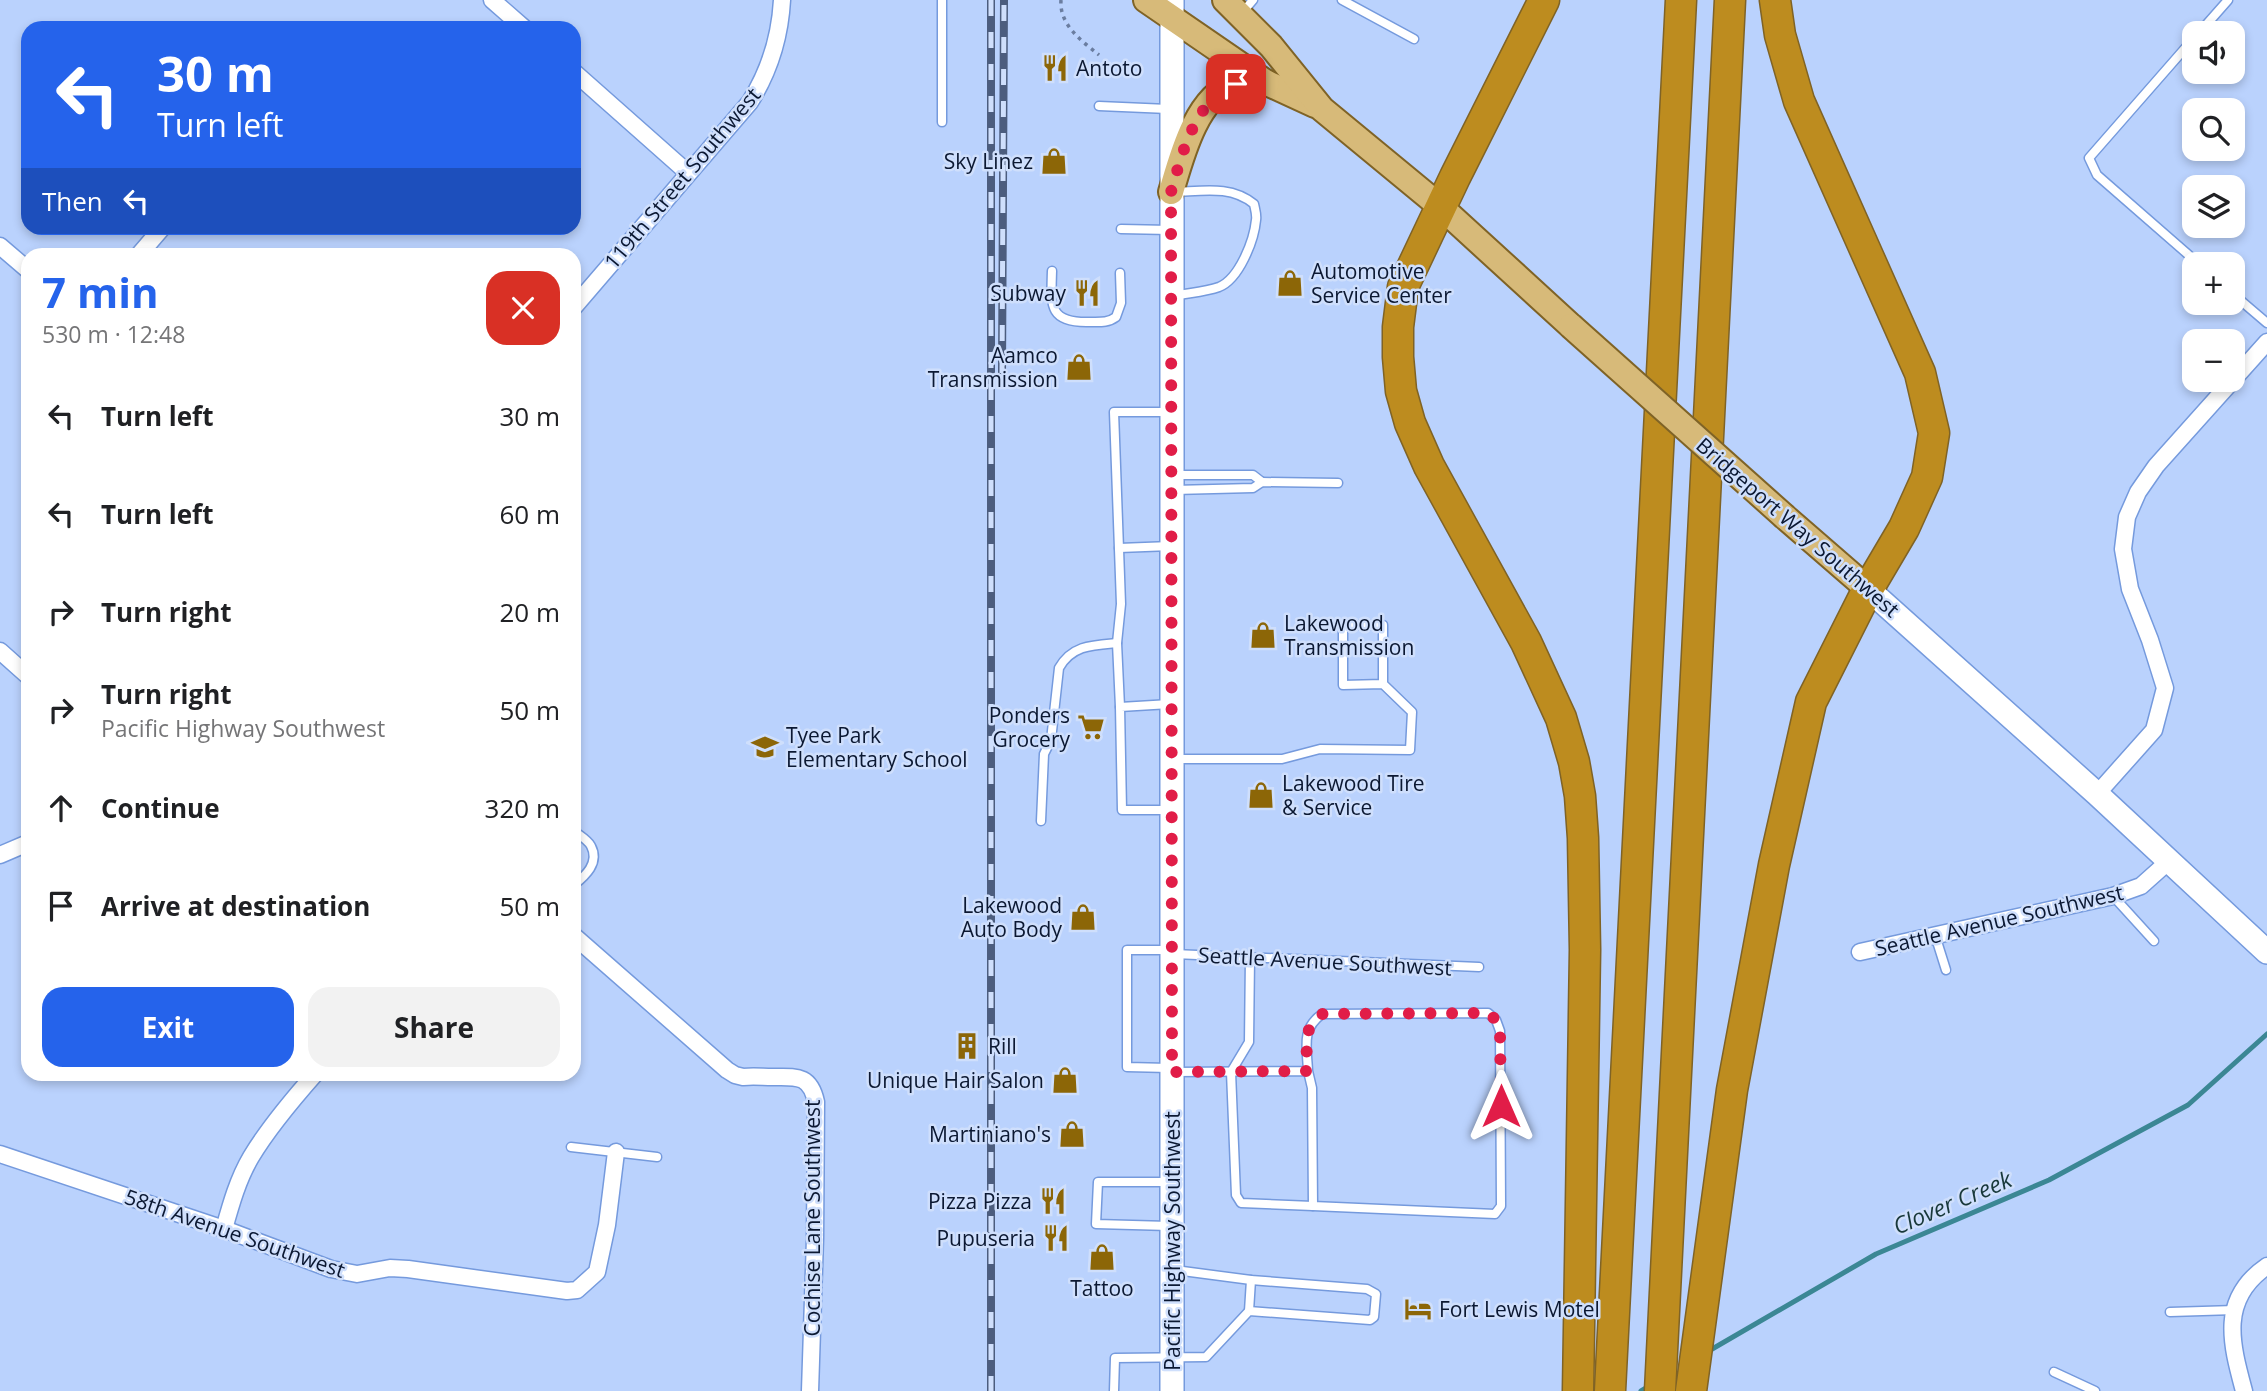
<!DOCTYPE html>
<meta charset="utf-8">
<style>
:root{--surface:#fff;--page:#f2f2f2;--text:#202124;--muted:#757577;--accent:#2563eb}
body{margin:0;font-family:"Open Sans",sans-serif;background:var(--page);color:var(--text);height:100vh;display:flex;flex-direction:column;font-size:26px;white-space:nowrap}
*{box-sizing:border-box;margin:0}
p{font-size:23px;color:var(--muted)}
.icon{flex:none;width:38px;height:38px;fill:none;stroke:currentColor;stroke-width:2;stroke-linecap:round;stroke-linejoin:round}
.map{position:relative;flex:1;overflow:hidden}
.drawer{position:absolute;left:21px;top:248px;width:560px;height:833px;display:flex;flex-direction:column;background:var(--surface);border-radius:21px;box-shadow:0 4px 10px #0003}
.drawer>*{flex:none}
.hud{position:absolute;left:21px;top:21px;width:560px;height:214px;border-radius:21px;box-shadow:0 4px 10px #0003;background:#2563eb;color:#fff;overflow:hidden}
.buttons{position:absolute;left:2182px;top:21px;display:grid;gap:14px}
.buttons a{display:grid;place-items:center;width:63px;height:63px;border-radius:14px;background:var(--surface);box-shadow:0 4px 10px #0003;font-size:35px}
.pin{position:absolute;display:grid;place-items:center;width:60px;height:60px;color:#fff;margin:-30px;border-radius:14px;box-shadow:0 4px 10px #0006}
.me{position:absolute;width:77px;margin:-38px;rotate:0deg;stroke-linejoin:round;filter:drop-shadow(0 0 5px #0008)}
.turn{display:flex;align-items:center;gap:24px;height:147px;padding:0 21px;font-size:32px}
.turn .icon{width:91px;height:91px;stroke-width:2.5}
.turn b{display:block;font-size:49px;line-height:60px}
.then{display:flex;align-items:center;height:66px;padding:0 21px;background:#0003;gap:14px;font-size:26px}
.round{display:grid;place-items:center;flex:none;width:74px;height:74px;border-radius:21px;background:var(--page)}
.overview{display:flex;align-items:center;justify-content:space-between;height:119px;padding:0 21px}
h1{font-size:42px;font-weight:700;line-height:52px;color:var(--accent)}
.action{display:flex;gap:14px;margin-top:auto;padding:14px 21px}
.action a{flex:1;height:80px;border-radius:21px;background:var(--accent);color:#fff;font-size:28px;font-weight:700;line-height:80px;text-align:center}
.action a+a{background:var(--page);color:var(--text)}
ul{padding:0;list-style:none}
li{display:flex;align-items:center;gap:21px;height:98px;padding:0 21px}
li div{flex:1}
li b{display:block;font-size:26px}
li em{font-style:normal}
.map>svg:first-child{display:block}
.lines{fill:none;stroke-linecap:round;stroke-linejoin:round}
.stream{stroke:#3b8794;stroke-width:5}
.lane-casing{stroke:#759add;stroke-width:11}
.street-casing{stroke:#759add;stroke-width:19}
.secondary-casing{stroke:#759add;stroke-width:26}
.primary-casing{stroke:#7f6326;stroke-width:28}
.highway-casing{stroke:#7f6326;stroke-width:33}
.path{stroke:#6a7da0;stroke-width:3.5;stroke-dasharray:3.5 5;stroke-linecap:butt}
.lane{stroke:#fff;stroke-width:8}
.street{stroke:#fff;stroke-width:16}
.secondary{stroke:#fff;stroke-width:23}
.primary{stroke:#d7ba79;stroke-width:24}
.highway{stroke:#bd8c1f;stroke-width:30}
.rail-casing{stroke:#4c5d7e;stroke-width:8}
.rail{stroke:#cfdffc;stroke-width:5;stroke-dasharray:16;stroke-linecap:butt}
.primary-bridge-casing{stroke:#7f6326;stroke-width:28;stroke-linecap:butt}
.primary-bridge{stroke:#d7ba79;stroke-width:24}
.route{stroke:#e11d48;stroke-width:12;stroke-dasharray:0 21.6}
.labels{text-anchor:middle;dominant-baseline:central;stroke-width:5;stroke-linejoin:round;paint-order:stroke}
.poi-label{font-size:21px;fill:#0b1832;stroke:#cfdffc;text-anchor:end}
.street-label{font-size:21px;fill:#0b1832;stroke:#cfdffc}
.water-label{font-size:23px;font-style:italic;fill:#18383a;stroke:#cfdffc}
</style>
<div class="map">
<svg width="2267" height="1391" viewBox="0 0 2267 1391">
<rect width="100%" height="100%" fill="#bad2fd"/>
<g class="lines">
<g class="stream">
<polyline points="1707,1352 1876,1254 2049,1180 2188,1105 2267,1034"/>
<polyline points="1641,1391 1651,1385"/>
</g>
<defs>
<g id="lane">
<polyline points="1342,0 1414,39"/>
<polyline points="1242,13 1253,0"/>
<polyline points="2199,33 2228,0"/>
<polyline points="2194,38 2089,158 2097,175 2199,264"/>
<polyline points="1099,106 1168,109"/>
<polyline points="942,122 942,0"/>
<polyline points="1121,229 1170,230"/>
<path d="M1052,271C1051,305 1048,323 1089,322C1100,322 1108,323 1116,317L1121,303L1120,273"/>
<polyline points="2233,294 2267,323"/>
<path d="M1174,296C1188,293 1205,292 1219,287C1239,279 1254,241 1256,220C1257,215 1255,209 1254,204C1231,185 1203,191 1175,192"/>
<polyline points="1173,475 1253,475 1262,482"/>
<polyline points="1174,490 1253,488 1262,482 1338,483"/>
<polyline points="1119,548 1171,546"/>
<polyline points="1120,707 1117,643 1121,604 1114,412 1170,412"/>
<polyline points="1175,759 1282,759 1320,749 1410,750 1412,712 1383,684 1383,625 1343,625 1343,685 1383,684"/>
<polyline points="1169,810 1122,810 1120,707 1170,704"/>
<path d="M1041,821L1044,754L1051,740L1059,668C1072,645 1093,645 1117,643"/>
<path d="M574,831C579,835 588,840 591,846C600,863 585,876 574,885"/>
<polyline points="2113,896 2154,941"/>
<polyline points="1935,935 1946,970"/>
<polyline points="1174,954 1479,967"/>
<polyline points="1250,957 1249,1042 1231,1072 1236,1195 1241,1203 1313,1206"/>
<polyline points="1169,1068 1127,1067 1127,950 1169,950"/>
<path d="M1175,1072L1308,1071L1312,1088L1313,1206L1495,1214L1501,1206L1500,1031L1496,1020L1488,1013L1322,1014C1301,1029 1307,1047 1308,1071"/>
<polyline points="571,1147 657,1157"/>
<polyline points="1169,1182 1098,1182 1096,1224 1169,1226"/>
<polyline points="1249,1311 1251,1280"/>
<polyline points="2170,1312 2235,1310"/>
<polyline points="2054,1372 2095,1391"/>
<polyline points="1114,1391 1115,1358 1206,1357 1249,1311 1370,1320 1374,1317 1376,1294 1367,1289 1251,1280 1175,1270"/>
</g>
<g id="street">
<polyline points="492,0 524,28"/>
<polyline points="574,72 688,173"/>
<polyline points="0,246 28,270"/>
<polyline points="138,256 162,228"/>
<path d="M574,307L750,102C770,70 780,37 782,0"/>
<polyline points="0,651 28,676"/>
<polyline points="2097,794 2154,730 2165,688 2150,640 2130,589 2123,549 2127,517 2138,492 2156,466 2267,342"/>
<polyline points="0,855 28,843"/>
<path d="M574,936L727,1070L735,1075L743,1077C753,1076 763,1077 772,1077C796,1077 810,1074 816,1102L815,1238L810,1391"/>
<polyline points="1860,952 2113,896 2141,886 2169,861"/>
<polyline points="0,1154 224,1229 331,1269 357,1274 390,1268 408,1269 567,1291 577,1290 597,1272 607,1225 616,1152"/>
<path d="M224,1229C231,1204 238,1179 251,1157C269,1127 292,1100 315,1074"/>
<path d="M2244,1391C2231,1343 2219,1299 2267,1266"/>
</g>
<g id="secondary">
<polyline points="1868,589 2097,794 2267,952"/>
<polyline points="1172,1391 1172,0"/>
</g>
<g id="primary">
<polyline points="1146,0 1267,83 1315,105"/>
<polyline points="1225,0 1271,46 1322,109 1442,208 1571,326"/>
<path d="M1171,192C1181,158 1196,97 1234,84C1245,81 1256,82 1267,83"/>
<polyline points="1785,517 1868,589"/>
</g>
<g id="highway">
<polyline points="1544,0 1455,177 1403,287 1398,327 1398,357 1401,391 1410,423 1429,466 1526,642 1561,718 1574,762 1580,796 1583,838 1585,950 1578,1391"/>
<polyline points="1610,1391 1681,0"/>
<polyline points="1660,1391 1730,0"/>
<polyline points="1691,1391 1732,1090 1774,865 1811,702 1868,589 1904,528 1927,477 1934,433 1920,373 1799,101 1780,35 1775,0"/>
</g>
</defs>
<use href="#lane" class="lane-casing"/>
<use href="#street" class="street-casing"/>
<use href="#secondary" class="secondary-casing"/>
<use href="#primary" class="primary-casing"/>
<use href="#highway" class="highway-casing"/>
<path class="path" d="M1061,0C1059,25 1082,41 1099,55"/>
<use href="#lane" class="lane"/>
<use href="#street" class="street"/>
<use href="#secondary" class="secondary"/>
<use href="#primary" class="primary"/>
<use href="#highway" class="highway"/>
<defs>
<g id="rail">
<polyline points="991,0 991,1391"/>
<polyline points="1002,373 1004,0"/>
</g>
</defs>
<use href="#rail" class="rail-casing"/>
<use href="#rail" class="rail"/>
<defs>
<polyline id="primary-bridge" points="1571,326 1785,517"/>
</defs>
<use href="#primary-bridge" class="primary-bridge-casing"/>
<use href="#primary-bridge" class="primary-bridge"/>
</g>
<g class="lines">
<path class="route" d="M1236,84C1195,99 1182,154 1171,192L1172,1072L1308,1071C1307,1047 1301,1029 1322,1014L1488,1013L1496,1020L1500,1031L1501,1106"/>
</g>
<defs>
<symbol id="restaurant-bare" viewBox="-9 -9 18 18"><path d="M-5-6h1v4h1v-4h1v4h1v-4h1v5L-1.5 .5V6h-2V.5L-5-1ZM5-6V6H3V1.5H1.5Q1.5-4 5-6Z" fill="#8c6607" stroke="#cfdffc" stroke-width="2.5" paint-order="stroke"/></symbol>
<symbol id="shop-bare" viewBox="-9 -9 18 18"><path d="M-5-2.5h2.3a2.7 3.5 0 0 1 5.4 0H5L5.5 6h-11ZM-1.5-2.5h3a1.5 2.3 0 0 0-3 0Z" fill="#8c6607" stroke="#cfdffc" stroke-width="2.5" paint-order="stroke"/></symbol>
<symbol id="supermarket-bare" viewBox="-9 -9 18 18"><path d="M-6-5.5h2.5l.6 2H6L4.5 2H-2.5L-4.4-4H-6ZM-1.5 3.2a1.3 1.3 0 1 0 .1 0ZM3 3.2a1.3 1.3 0 1 0 .1 0Z" fill="#8c6607" stroke="#cfdffc" stroke-width="2.5" paint-order="stroke"/></symbol>
<symbol id="school-bare" viewBox="-9 -9 18 18"><path d="M0-5L7-2L0 1L-7-2ZM-4 1L0 2.5L4 1V4Q0 6-4 4Z" fill="#8c6607" stroke="#cfdffc" stroke-width="2.5" paint-order="stroke"/></symbol>
<symbol id="building-bare" viewBox="-9 -9 18 18"><path d="M-4-6H4V6H1V3H-1V6H-4ZM-2.5-4.3h1.7v1.8h-1.7ZM.8-4.3h1.7v1.8H.8ZM-2.5-1h1.7V.8h-1.7ZM.8-1h1.7V.8H.8Z" fill="#8c6607" stroke="#cfdffc" stroke-width="2.5" paint-order="stroke"/></symbol>
<symbol id="hotel-bare" viewBox="-9 -9 18 18"><path d="M-6-4.5h1.5V1H6V5H4.5V3h-9V5H-6ZM-4 0a1.8 1.8 0 1 1 3.6 0ZM.5 0V-2.5h3Q6-2.5 6 0Z" fill="#8c6607" stroke="#cfdffc" stroke-width="2.5" paint-order="stroke"/></symbol>
</defs>
<g fill-rule="evenodd">
<use href="#restaurant-bare" x="1036" y="49" width="38" height="38"/>
<use href="#shop-bare" x="1035" y="142" width="38" height="38"/>
<use href="#shop-bare" x="1271" y="264" width="38" height="38"/>
<use href="#restaurant-bare" x="1068" y="274" width="38" height="38"/>
<use href="#shop-bare" x="1060" y="348" width="38" height="38"/>
<use href="#shop-bare" x="1244" y="616" width="38" height="38"/>
<use href="#supermarket-bare" x="1072" y="708" width="38" height="38"/>
<use href="#school-bare" x="746" y="728" width="38" height="38"/>
<use href="#shop-bare" x="1242" y="776" width="38" height="38"/>
<use href="#shop-bare" x="1064" y="898" width="38" height="38"/>
<use href="#building-bare" x="948" y="1027" width="38" height="38"/>
<use href="#shop-bare" x="1046" y="1061" width="38" height="38"/>
<use href="#shop-bare" x="1053" y="1115" width="38" height="38"/>
<use href="#restaurant-bare" x="1034" y="1182" width="38" height="38"/>
<use href="#restaurant-bare" x="1037" y="1219" width="38" height="38"/>
<use href="#shop-bare" x="1083" y="1238" width="38" height="38"/>
<use href="#hotel-bare" x="1399" y="1290" width="38" height="38"/>
</g>
<g class="labels">
<g class="poi-label">
<text x="1076" y="68" text-anchor="start">Antoto</text>
<text x="1033" y="161">Sky Linez</text>
<text x="1311" y="271" text-anchor="start">Automotive<tspan x="1311" dy="24">Service Center</tspan></text>
<text x="1066" y="293">Subway</text>
<text x="1058" y="355">Aamco<tspan x="1058" dy="24">Transmission</tspan></text>
<text x="1284" y="623" text-anchor="start">Lakewood<tspan x="1284" dy="24">Transmission</tspan></text>
<text x="1070" y="715">Ponders<tspan x="1070" dy="24">Grocery</tspan></text>
<text x="786" y="735" text-anchor="start">Tyee Park<tspan x="786" dy="24">Elementary School</tspan></text>
<text x="1282" y="783" text-anchor="start">Lakewood Tire<tspan x="1282" dy="24">&amp; Service</tspan></text>
<text x="1062" y="905">Lakewood<tspan x="1062" dy="24">Auto Body</tspan></text>
<text x="988" y="1046" text-anchor="start">Rill</text>
<text x="1044" y="1080">Unique Hair Salon</text>
<text x="1051" y="1134">Martiniano's</text>
<text x="1032" y="1201">Pizza Pizza</text>
<text x="1035" y="1238">Pupuseria</text>
<text x="1102" y="1288" text-anchor="middle">Tattoo</text>
<text x="1439" y="1309" text-anchor="start">Fort Lewis Motel</text>
</g>
<g class="street-label">
<text transform="translate(682 178) rotate(-50)">119th Street Southwest</text>
<text transform="translate(1798 527) rotate(41)">Bridgeport Way Southwest</text>
<text transform="translate(1999 920) rotate(-13)">Seattle Avenue Southwest</text>
<text transform="translate(1325 961) rotate(3)">Seattle Avenue Southwest</text>
<text transform="translate(812 1218) rotate(-90)">Cochise Lane Southwest</text>
<text transform="translate(235 1233) rotate(19)">58th Avenue Southwest</text>
<text transform="translate(1172 1241) rotate(-90)">Pacific Highway Southwest</text>
</g>
<g class="water-label">
<text transform="translate(1952 1202) rotate(-23)">Clover Creek</text>
</g>
</g>
</svg>
<div class="buttons">
<a><svg class="icon" aria-label="sound" viewBox="0 0 24 24"><path d="M4 9h4l5-4v14l-5-4H4zM17 9q2 3 0 6"/></svg></a>
<a><svg class="icon" aria-label="search" viewBox="0 0 24 24"><circle cx="10" cy="10" r="6"/><path d="M15 15l6 6"/></svg></a>
<a><svg class="icon" aria-label="layers" viewBox="0 0 24 24"><path d="M12 4l9 5-9 5-9-5zM3 14l9 5 9-5"/></svg></a>
<a>+</a>
<a>−</a>
</div>
<div class="pin" style="left:1236px;top:84px;background:#d93025"><svg class="icon" aria-label="arrive" viewBox="0 0 24 24"><path d="M6 21V4h12l-3 4 3 4H6"/></svg></div>
<svg class="me" style="left:1501px;top:1106px" viewBox="-20 -20 40 40"><path d="M0-17L14 15 0 8-14 15z" fill="#e11d48" stroke="#fff" stroke-width="4"/></svg>
<div class="hud">
<div class="turn"><svg class="icon" aria-label="left" viewBox="0 0 24 24"><path d="M17 20v-9H6M10 6l-5 5 5 5"/></svg><div><b>30 m</b>Turn left</div></div>
<div class="then">Then<svg class="icon" aria-label="left" viewBox="0 0 24 24"><path d="M17 20v-9H6M10 6l-5 5 5 5"/></svg></div>
</div>
<section class="drawer">
<div class="overview"><div><h1>7 min</h1><p>530 m · 12:48</p></div><a class="round" style="background:#d93025;color:#fff"><svg class="icon" aria-label="close" viewBox="0 0 24 24"><path d="M6 6l12 12M18 6L6 18"/></svg></a></div>
<ul>
<li><svg class="icon" aria-label="left" viewBox="0 0 24 24"><path d="M17 20v-9H6M10 6l-5 5 5 5"/></svg><div><b>Turn left</b></div><em>30 m</em></li>
<li><svg class="icon" aria-label="left" viewBox="0 0 24 24"><path d="M17 20v-9H6M10 6l-5 5 5 5"/></svg><div><b>Turn left</b></div><em>60 m</em></li>
<li><svg class="icon" aria-label="right" viewBox="0 0 24 24"><path d="M7 20v-9h11M14 6l5 5-5 5"/></svg><div><b>Turn right</b></div><em>20 m</em></li>
<li><svg class="icon" aria-label="right" viewBox="0 0 24 24"><path d="M7 20v-9h11M14 6l5 5-5 5"/></svg><div><b>Turn right</b><p>Pacific Highway Southwest</p></div><em>50 m</em></li>
<li><svg class="icon" aria-label="ahead" viewBox="0 0 24 24"><path d="M12 20V5M6 11l6-6 6 6"/></svg><div><b>Continue</b></div><em>320 m</em></li>
<li><svg class="icon" aria-label="arrive" viewBox="0 0 24 24"><path d="M6 21V4h12l-3 4 3 4H6"/></svg><div><b>Arrive at destination</b></div><em>50 m</em></li>
</ul>
<div class="action"><a>Exit</a><a>Share</a></div>
</section>
</div>
